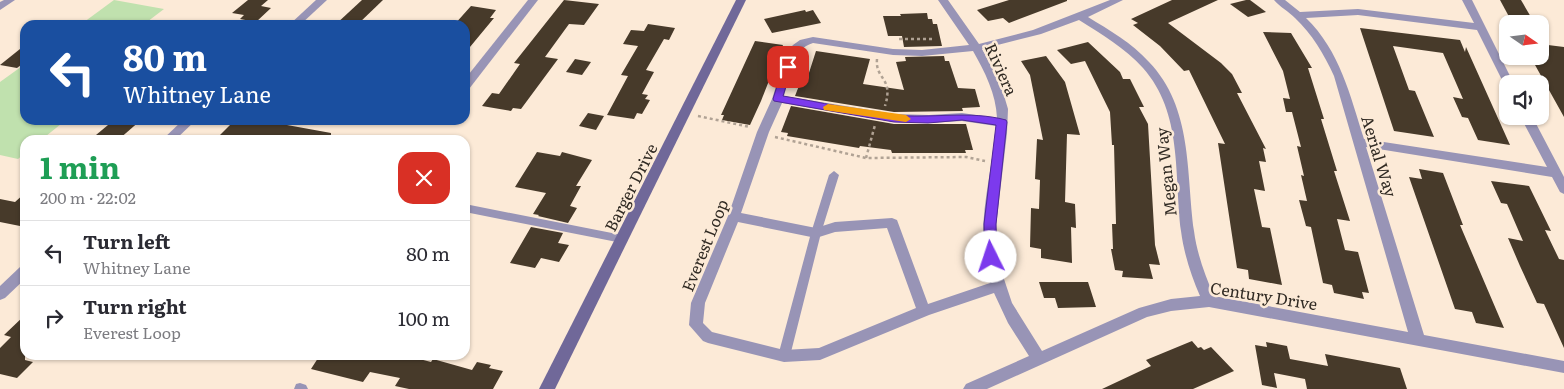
<!DOCTYPE html>
<meta charset="utf-8">
<style>
:root{--surface:#fff;--page:#f7f7f7;--text:#2b2b33;--muted:#7c7c81;--line:#e1e1e2}
body{margin:0;font-family:Literata,serif;background:var(--page);color:var(--text);height:100vh;display:flex;flex-direction:column;font-size:19px;white-space:nowrap}
*{box-sizing:border-box;margin:0}
p{font-size:16px;color:var(--muted)}
.icon{flex:none;width:28px;height:28px;fill:none;stroke:currentColor;stroke-width:2;stroke-linecap:round;stroke-linejoin:round}
.map{position:relative;flex:1;overflow:hidden}
.drawer{position:absolute;left:20px;top:135px;width:450px;height:225px;display:flex;flex-direction:column;background:var(--surface);border-radius:15px;box-shadow:0 1px 4px #0004}
.drawer>*{flex:none}
.guide{position:absolute;left:20px;top:20px;width:450px;height:105px;border-radius:15px;box-shadow:0 1px 4px #0004;background:#1a4fa0;color:#fff;overflow:hidden}
.needle{width:32px;rotate:104deg}
.controls{position:absolute;left:1499px;top:15px;display:grid;gap:10px}
.controls a{display:grid;place-items:center;width:50px;height:50px;border-radius:10px;background:var(--surface);box-shadow:0 1px 4px #0004;font-size:25px}
.pin{position:absolute;display:grid;place-items:center;width:42px;height:42px;color:#fff;margin:-21px;border-radius:10px;box-shadow:0 2px 8px #0006}
.me{position:absolute;width:55px;margin:-28px;rotate:356deg;stroke-linejoin:round;filter:drop-shadow(0 0 4px #0008)}
.turn{display:flex;align-items:center;gap:18px;height:105px;padding:0 20px;font-size:22px}
.turn .icon{width:65px;height:65px;stroke-width:2.5}
.turn b{display:block;font-size:35px;line-height:42px}
.round{display:grid;place-items:center;flex:none;width:52px;height:52px;border-radius:15px;background:var(--page)}
.headline{display:flex;align-items:center;justify-content:space-between;height:85px;padding:0 20px}
h1{font-size:30px;font-weight:700;line-height:38px;color:#1e9e55}
ul{padding:0;list-style:none}
li{display:flex;align-items:center;gap:15px;height:65px;padding:0 20px;border-top:1px solid var(--line)}
li div{flex:1}
li b{display:block;font-size:19px}
li em{font-style:normal}
.map>svg:first-child{display:block}
.green{fill:#c0e1ae}
.building{fill:#473a2a}
.lines{fill:none;stroke-linecap:round;stroke-linejoin:round}
.path{stroke:#b0a294;stroke-width:2.5;stroke-dasharray:3 3;stroke-linecap:butt}
.service{fill:#9894b6;fill-rule:evenodd}
.minor{fill:#9894b6;fill-rule:evenodd}
.tertiary{fill:#9894b6;fill-rule:evenodd}
.secondary{fill:#706899;fill-rule:evenodd}
.route{fill:#7c3aed;stroke:#51269a}
.slow{fill:#f59e0b}
.labels{text-anchor:middle;dominant-baseline:central;stroke-width:5;stroke-linejoin:round;paint-order:stroke}
.street-label{font-size:16px;fill:#302a23;stroke:#fcead7}
</style>
<div class="map">
<svg width="1564" height="389" viewBox="0 0 1564 389">
<rect width="100%" height="100%" fill="#fcead7"/>
<g class="green">
<polygon points="114,0 164,9 143,25 80,25"/>
<polygon points="25,64 25,120 66,120 41,140 25,140 25,153 18,159 0,155 0,82"/>
</g>
<g class="building">
<polygon points="248,0 268,0 261,6 271,8 256,22 240,19 244,15 232,13"/>
<polygon points="362,0 383,0 357,25 335,25"/>
<polygon points="564,0 599,4 584,25 569,24 545,57 558,59 521,109 513,108 511,111 482,106 492,93 499,94 520,64 514,63"/>
<polygon points="1009,0 1067,0 1067,1 1009,23 1003,18 988,21 977,10"/>
<polygon points="1172,0 1218,0 1168,23 1221,63 1232,74 1242,93 1237,93 1266,149 1263,148 1266,162 1259,161 1265,191 1254,189 1262,227 1270,228 1282,285 1249,279 1248,270 1237,268 1218,143 1225,144 1189,70 1184,71 1160,46 1133,25 1138,23 1131,19"/>
<polygon points="1246,0 1250,0 1266,12 1248,17 1230,4"/>
<polygon points="1500,0 1521,0 1535,24 1513,24"/>
<polygon points="471,6 496,10 490,18 494,18 465,53 465,25 454,25"/>
<polygon points="805,10 806,12 813,10 821,23 772,33 764,19"/>
<polygon points="927,13 928,19 932,19 933,24 937,24 942,46 904,47 902,36 888,36 883,16 901,16 900,14"/>
<polygon points="648,24 675,28 669,40 664,39 646,70 654,72 642,94 648,95 645,99 650,100 642,114 637,113 634,119 607,115 628,76 621,75 638,46 623,44 631,30 644,31"/>
<polygon points="1360,28 1460,40 1465,52 1466,47 1510,145 1478,140 1468,118 1462,117 1453,97 1463,99 1443,53 1393,46 1409,90 1415,91 1434,137 1394,131"/>
<polygon points="1263,32 1291,33 1312,68 1308,68 1324,119 1321,119 1337,171 1334,171 1350,221 1337,219 1345,250 1358,252 1369,293 1362,292 1364,299 1334,293 1332,285 1323,283 1311,227 1306,226 1299,200 1307,201 1301,175 1304,176 1297,146 1301,147 1292,112 1286,112 1283,98 1290,99 1283,71"/>
<polygon points="755,41 783,45 761,101 750,125 722,120 724,115 721,115"/>
<polygon points="1088,42 1120,72 1123,79 1130,79 1144,107 1139,107 1148,124 1155,245 1160,265 1149,264 1153,279 1122,277 1123,271 1115,270 1111,249 1113,249 1112,224 1116,224 1114,145 1112,145 1110,112 1085,61 1071,64 1057,50"/>
<polygon points="1540,44 1564,47 1564,117 1530,56 1540,56"/>
<polygon points="25,45 25,62 17,68 0,65"/>
<polygon points="816,51 870,59 863,84 904,90 896,62 906,61 905,57 944,56 945,61 949,61 958,88 975,89 980,107 962,108 963,111 894,112 795,96 802,78 807,79"/>
<polygon points="1046,56 1065,82 1080,135 1067,134 1065,202 1075,204 1076,228 1071,227 1072,263 1041,258 1041,249 1030,247 1031,208 1039,209 1040,180 1035,179 1037,139 1043,140 1030,75 1021,61"/>
<polygon points="575,59 591,62 582,75 566,72"/>
<polygon points="791,106 894,124 966,124 973,150 965,150 966,153 892,153 891,150 860,146 859,148 787,136 788,133 781,132"/>
<polygon points="588,113 604,116 596,130 579,126"/>
<polygon points="114,120 141,120 118,140 90,140"/>
<polygon points="235,120 279,120 276,123 331,133 331,140 215,140"/>
<polygon points="537,152 560,156 562,152 592,160 576,186 581,186 570,206 577,208 568,223 538,216 539,215 533,214 546,193 515,187"/>
<polygon points="1419,169 1443,173 1463,225 1460,225 1504,328 1476,323 1472,312 1455,309 1409,177 1422,179"/>
<polygon points="1491,181 1529,186 1551,231 1545,230 1559,259 1564,260 1564,348 1544,304 1537,303 1520,266 1508,238 1523,241 1507,204 1501,203"/>
<polygon points="25,193 25,227 0,222 0,199 15,202"/>
<polygon points="531,227 563,233 558,243 569,245 559,262 541,258 535,268 510,263"/>
<polygon points="1039,282 1088,282 1096,307 1058,308 1055,298 1044,298"/>
<polygon points="25,315 25,360 33,362 17,378 0,374 0,348 11,337 4,335"/>
<polygon points="1192,341 1198,348 1201,347 1204,350 1211,347 1234,371 1193,389 1102,389 1151,366 1146,360"/>
<polygon points="1266,342 1287,346 1290,359 1328,366 1325,354 1400,368 1407,389 1307,389 1305,379 1274,373 1277,388 1262,385 1255,345 1267,347"/>
<polygon points="320,355 404,355 431,362 433,359 472,370 477,362 491,365 489,368 503,371 493,389 409,389 395,386 400,378 370,372 363,382 311,369"/>
</g>
<g class="lines">
<g class="path">
<polyline points="899,39 935,39"/>
<path d="M877,59C875,80 894,77 885,106"/>
<polyline points="698,116 750,127"/>
<polyline points="775,137 866,158 966,157 985,161"/>
<polyline points="866,158 875,125"/>
</g>
<g class="service">
<polygon points="834,171 839,175 821,233 790,356 788,360 784,361 780,360 778,356 811,233 829,175"/>
<polygon points="465,204 622,235 626,236 627,239 626,242 622,243 465,212"/>
<polygon points="300,383 306,385 308,389 294,389 296,384"/>
</g>
<g class="minor">
<polygon points="4,0 15,0 0,10 0,2"/>
<polygon points="528,0 538,0 469,89 465,90 465,79"/>
<path d="M938,0H948L979,44L1033,30L1110,0H1123L1088,17C1109,30 1132,43 1149,62C1193,108 1186,172 1194,231C1197,254 1205,275 1214,296L1408,332L1334,76C1324,54 1312,34 1295,18C1288,11 1280,7 1274,0H1285L1300,12L1358,9L1474,23L1462,0H1472L1514,84H1508V87L1504,84L1477,30L1358,15L1306,18C1340,51 1350,95 1364,139L1547,167L1520,116H1532L1564,177V194L1560,192L1552,177L1366,147L1424,335L1564,361V373L1209,307L1171,311L1147,317L987,389H963L966,384L1029,356L1008,323L994,293L929,315L820,360L784,362L708,343L703,341L689,325L691,303L728,216L757,132L772,99L787,52L793,45L800,40L813,37L893,49L922,50L969,45ZM1079,20C1101,34 1125,48 1143,68C1183,113 1174,175 1181,231C1184,254 1191,275 1200,296L1171,299L1139,308L1042,351L1012,303L998,261L996,227L1007,133L1008,109L1000,82L982,49L1041,34ZM813,43L893,55L922,56L973,51C985,72 996,94 997,118L962,113L929,115L894,114L784,96C790,77 791,49 813,43ZM782,103L894,122L929,123L962,121L996,126C992,178 973,231 990,283L928,304L897,220L892,218L835,222L816,228L741,213L769,132ZM738,222L816,238L835,232L887,228L916,308L819,348L784,350L712,332L703,323L705,303Z"/>
</g>
<g class="tertiary">
<polygon points="316,0 327,0 300,25 289,25"/>
<polygon points="183,120 196,120 175,140 162,140"/>
<polygon points="25,266 25,279 5,298 0,300 0,286 20,267"/>
</g>
<polygon class="secondary" points="736,0 746,0 555,389 539,389"/>
</g>
<path class="route" d="M788,64L792,67L783,96C820,102 857,111 894,115C931,119 969,110 1006,120L1007,122L996,224L997,257L995,261H987L985,257L984,224L996,125L962,120L928,123L894,122L774,101L773,99L783,67Z"/>
<polygon class="slow" points="828,104 906,115 911,119 906,122 824,110 823,107"/>
<g class="labels">
<g class="street-label">
<text transform="translate(1002 69) rotate(66)">Riviera</text>
<text transform="translate(1380 156) rotate(73)">Aerial Way</text>
<text transform="translate(1165 172) rotate(-96)">Megan Way</text>
<text transform="translate(630 187) rotate(-63)">Barger Drive</text>
<text transform="translate(704 245) rotate(-68)">Everest Loop</text>
<text transform="translate(1264 295) rotate(9)">Century Drive</text>
</g>
</g>
</svg>
<div class="controls">
<a><svg class="needle" viewBox="-14 -14 28 28"><path d="M0-13l5 13h-10z" fill="#e53935"/><path d="M0 13l5-13h-10z" fill="#7c7c81"/></svg></a>
<a><svg class="icon" aria-label="sound" viewBox="0 0 24 24"><path d="M4 9h4l5-4v14l-5-4H4zM17 9q2 3 0 6"/></svg></a>
</div>
<div class="pin" style="left:788px;top:67px;background:#d93025"><svg class="icon" aria-label="arrive" viewBox="0 0 24 24"><path d="M6 21V4h12l-3 4 3 4H6"/></svg></div>
<svg class="me" style="left:991px;top:257px" viewBox="-20 -20 40 40"><circle r="19" fill="#fff"/><path d="M0-13L10 11 0 6-10 11z" fill="#7c3aed"/></svg>
<div class="guide">
<div class="turn"><svg class="icon" aria-label="left" viewBox="0 0 24 24"><path d="M17 20v-9H6M10 6l-5 5 5 5"/></svg><div><b>80 m</b>Whitney Lane</div></div>
</div>
<section class="drawer">
<div class="headline"><div><h1>1 min</h1><p>200 m · 22:02</p></div><a class="round" style="background:#d93025;color:#fff"><svg class="icon" aria-label="close" viewBox="0 0 24 24"><path d="M6 6l12 12M18 6L6 18"/></svg></a></div>
<ul>
<li><svg class="icon" aria-label="left" viewBox="0 0 24 24"><path d="M17 20v-9H6M10 6l-5 5 5 5"/></svg><div><b>Turn left</b><p>Whitney Lane</p></div><em>80 m</em></li>
<li><svg class="icon" aria-label="right" viewBox="0 0 24 24"><path d="M7 20v-9h11M14 6l5 5-5 5"/></svg><div><b>Turn right</b><p>Everest Loop</p></div><em>100 m</em></li>
</ul>
</section>
</div>
